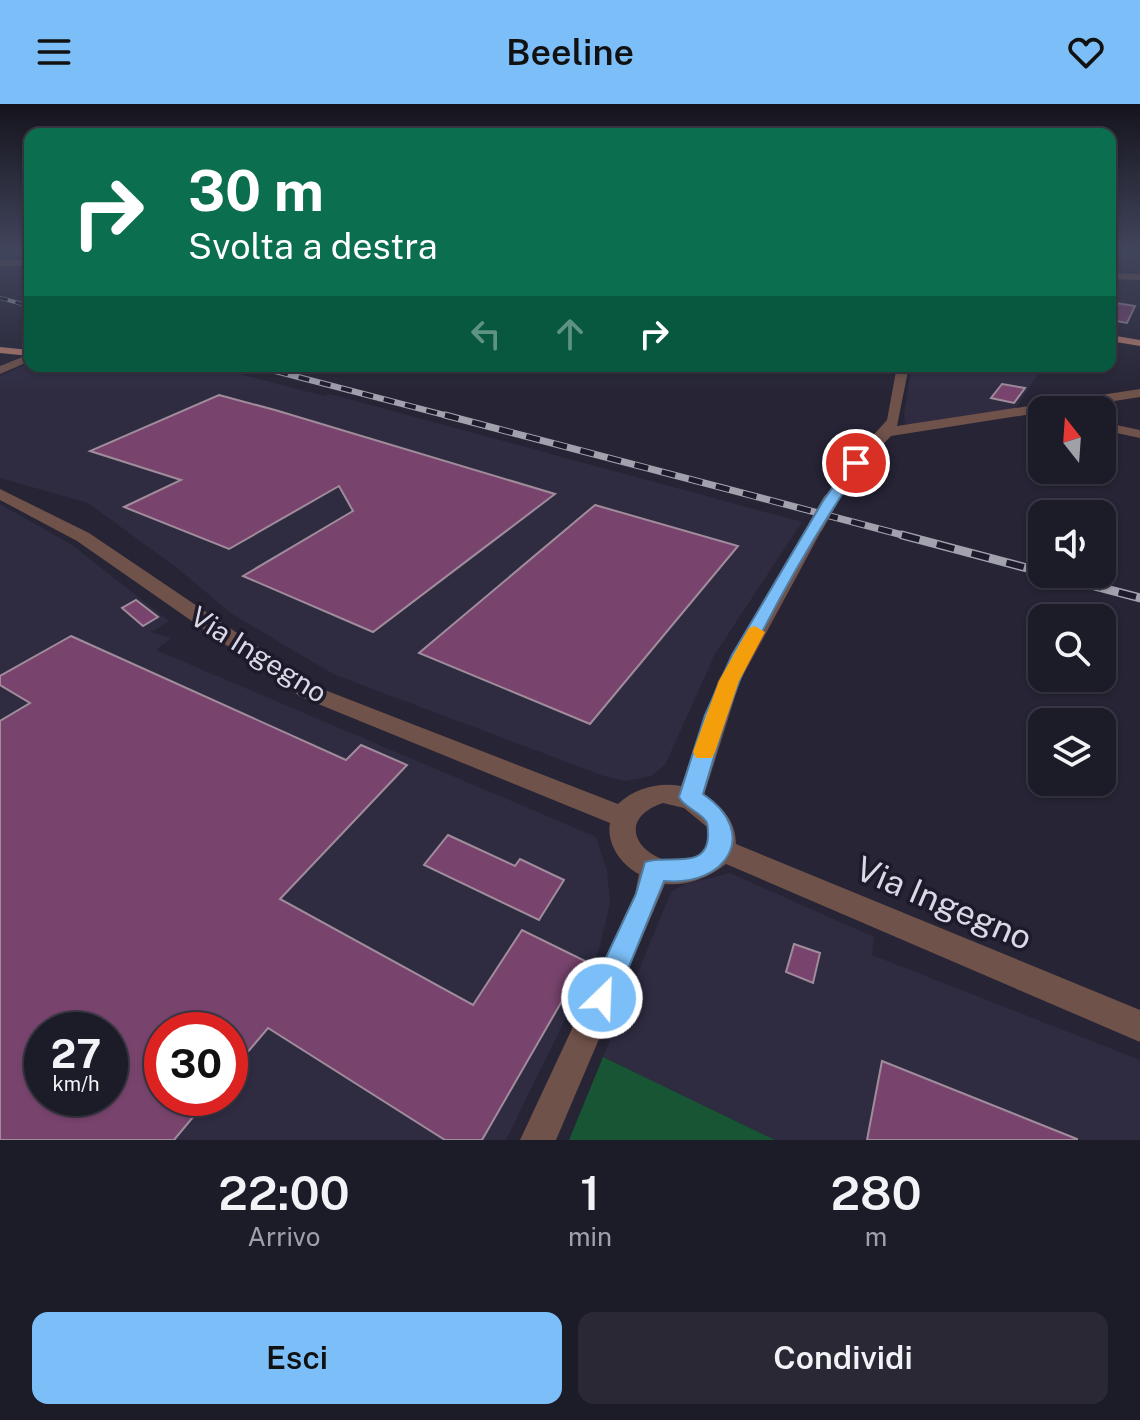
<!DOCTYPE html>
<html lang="it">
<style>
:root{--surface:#1c1b28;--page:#292834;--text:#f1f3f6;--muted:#a0a1a8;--line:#3a3945;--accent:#7bbef8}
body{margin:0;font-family:"Public Sans",sans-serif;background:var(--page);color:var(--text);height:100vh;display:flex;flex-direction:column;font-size:30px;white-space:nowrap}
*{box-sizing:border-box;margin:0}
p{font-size:26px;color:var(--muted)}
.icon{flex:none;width:44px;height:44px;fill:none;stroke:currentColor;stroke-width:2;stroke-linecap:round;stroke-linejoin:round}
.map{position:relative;height:1036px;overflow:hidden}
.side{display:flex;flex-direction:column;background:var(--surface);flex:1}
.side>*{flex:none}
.top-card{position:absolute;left:24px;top:24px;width:1092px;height:244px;border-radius:16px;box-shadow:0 2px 6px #0004,0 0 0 2px var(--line);background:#0b6e4f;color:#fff;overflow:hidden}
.needle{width:52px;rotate:343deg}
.controls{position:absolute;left:1028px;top:292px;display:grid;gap:16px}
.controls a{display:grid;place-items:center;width:88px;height:88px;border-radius:16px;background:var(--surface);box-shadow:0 2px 6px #0004,0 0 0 2px var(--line);font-size:40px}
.speed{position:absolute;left:24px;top:908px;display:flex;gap:16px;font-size:40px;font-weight:700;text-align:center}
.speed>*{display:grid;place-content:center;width:104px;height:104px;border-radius:50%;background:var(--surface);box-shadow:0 2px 6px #0004,0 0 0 2px var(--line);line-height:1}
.speed small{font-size:20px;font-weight:400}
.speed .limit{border:12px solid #d22;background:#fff;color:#111}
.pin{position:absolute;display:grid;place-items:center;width:68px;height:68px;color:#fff;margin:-34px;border:4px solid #fff;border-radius:50%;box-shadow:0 2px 8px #0007}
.me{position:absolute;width:88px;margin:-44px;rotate:24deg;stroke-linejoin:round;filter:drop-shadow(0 0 6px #0008)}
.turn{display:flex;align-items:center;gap:28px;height:168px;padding:0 32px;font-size:36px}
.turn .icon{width:104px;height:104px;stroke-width:2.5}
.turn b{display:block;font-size:56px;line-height:68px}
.lanes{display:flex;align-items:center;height:76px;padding:0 32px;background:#0003;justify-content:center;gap:40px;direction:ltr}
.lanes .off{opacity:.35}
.eta{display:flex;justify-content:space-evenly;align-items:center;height:136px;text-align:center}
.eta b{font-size:48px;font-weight:600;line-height:56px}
.primary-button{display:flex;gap:16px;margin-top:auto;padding:16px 32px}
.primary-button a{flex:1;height:92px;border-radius:16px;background:var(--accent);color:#111;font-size:32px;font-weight:600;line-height:92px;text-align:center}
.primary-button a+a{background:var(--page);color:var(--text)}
header{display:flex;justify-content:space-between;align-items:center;height:104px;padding:0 32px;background:var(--accent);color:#111;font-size:36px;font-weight:600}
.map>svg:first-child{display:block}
.built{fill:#2f2c42;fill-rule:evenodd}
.green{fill:#175534}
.building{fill:#78446e;stroke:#a08c9b;stroke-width:2;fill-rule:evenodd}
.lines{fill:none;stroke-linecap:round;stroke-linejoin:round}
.minor{fill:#6f524a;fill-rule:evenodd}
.major{fill:#b77c6b;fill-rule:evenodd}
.rail-far3-casing{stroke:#a2a1ae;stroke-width:4}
.rail-far2-casing{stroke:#a2a1ae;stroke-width:6}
.rail-far1-casing{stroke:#a2a1ae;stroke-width:7}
.rail-casing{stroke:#a2a1ae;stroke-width:9}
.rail-far3{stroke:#1d1a2b;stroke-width:3;stroke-dasharray:8;stroke-linecap:butt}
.rail-far2{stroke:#1d1a2b;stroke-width:4;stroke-dasharray:11;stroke-linecap:butt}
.rail-far1{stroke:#1d1a2b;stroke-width:5;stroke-dasharray:14;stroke-linecap:butt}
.rail{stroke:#1d1a2b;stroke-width:6;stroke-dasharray:18;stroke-linecap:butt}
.minor-bridge{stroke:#6f524a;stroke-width:15}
.route{fill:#7bbef8;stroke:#507ca1;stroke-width:2}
.slow{fill:#f59e0b}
.labels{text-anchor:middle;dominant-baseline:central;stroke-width:7;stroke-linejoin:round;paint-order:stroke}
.street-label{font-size:28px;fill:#d9d8e4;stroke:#1d1a2b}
.near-street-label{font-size:34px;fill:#d9d8e4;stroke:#1d1a2b}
</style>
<header><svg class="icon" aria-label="menu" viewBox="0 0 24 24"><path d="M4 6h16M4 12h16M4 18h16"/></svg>Beeline<svg class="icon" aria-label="heart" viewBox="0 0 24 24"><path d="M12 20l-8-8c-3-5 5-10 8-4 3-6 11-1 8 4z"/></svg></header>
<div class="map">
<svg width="1140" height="1036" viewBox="0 0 1140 1036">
<rect width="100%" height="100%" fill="#262435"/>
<g class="built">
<polygon points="30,259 30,262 209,262 324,292 330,290 802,418 715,550 665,661 651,672 626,677 604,672 333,570 232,510 177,464 88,399 0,374 0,272"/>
<polygon points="912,262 1043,262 1014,307 915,322 905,320 904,310"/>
<path d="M0,400L72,441L169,517L151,528L171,534L156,546L596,733L607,767L610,799L599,846L506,1036H0ZM42,926H110V994H42ZM162,926H230V994H162Z"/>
<polygon points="730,769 874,833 872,851 1140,956 1140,1036 775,1036 603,953 671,788 685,780"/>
</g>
<polygon class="green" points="603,953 775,1036 569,1036"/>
<g class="building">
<polygon points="1116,199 1135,202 1127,219 1110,216"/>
<polygon points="1002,280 1025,284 1014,299 991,294"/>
<polygon points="219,291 275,306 555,390 373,528 243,472 353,407 339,382 229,445 124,403 181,376 90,347"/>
<polygon points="595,401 738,442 590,620 419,549"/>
<polygon points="136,496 158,513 143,522 122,504"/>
<path d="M71,532L346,656L361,641L407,661L280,795L473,901L522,826L585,857L482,1036H445L268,924L230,969V926H162V994H209L174,1036H0V617L30,599L0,581V572ZM42,926H110V994H42Z"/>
<polygon points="448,731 515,762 520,755 564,776 539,816 424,761"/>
<polygon points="794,840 820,849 813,879 786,868"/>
<polygon points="882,957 1077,1035 1077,1036 867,1036"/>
</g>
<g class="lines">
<g class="minor">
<rect x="0" y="156" width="30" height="6"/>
<polygon points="1110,169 1140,170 1140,176 1110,175"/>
<polygon points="30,250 30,257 0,270 0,262"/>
<polygon points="897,262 909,262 897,322 1140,285 1140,293 891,332 862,362 836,400 824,400 822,397 851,356 887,316"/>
<polygon points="1102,318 1140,326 1140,334 1102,326"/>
<path d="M0,385L89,429L317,583L618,700C635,684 659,678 681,682L718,577L808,422L816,417L822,418L824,422L740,577L704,691C722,702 736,717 736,740L1140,906V938L726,760C708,774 688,782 665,780L556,1036H520L635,790L639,770C621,761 606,739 610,719L301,593L77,437L0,396ZM663,699L684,704L707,723L710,739C676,789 593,723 663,699Z"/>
</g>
<g class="major">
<polygon points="1110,231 1140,236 1140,242 1110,237"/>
<polygon points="0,243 30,246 30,252 0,249"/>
</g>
<defs>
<polyline id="rail-far3" points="0,194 30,202"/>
<polyline id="rail-far2" points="256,262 452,313"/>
<polyline id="rail-far1" points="445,311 910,433"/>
<g id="rail">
<polyline points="902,431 1042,468"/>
<polyline points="1049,470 1140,494"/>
</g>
</defs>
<use href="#rail-far3" class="rail-far3-casing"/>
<use href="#rail-far2" class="rail-far2-casing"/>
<use href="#rail-far1" class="rail-far1-casing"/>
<use href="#rail" class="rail-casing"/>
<use href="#rail-far3" class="rail-far3"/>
<use href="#rail-far2" class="rail-far2"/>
<use href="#rail-far1" class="rail-far1"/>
<use href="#rail" class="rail"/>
<polyline class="minor-bridge" points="816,422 830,397"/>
</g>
<linearGradient id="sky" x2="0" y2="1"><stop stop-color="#15141d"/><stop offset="0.5" stop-color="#41455c"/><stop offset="1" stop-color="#41455c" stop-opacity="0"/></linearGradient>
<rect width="1140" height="291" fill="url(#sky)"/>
<path class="route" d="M852,356L863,359C822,419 783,485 751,550C730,595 717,643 703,690C761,729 726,783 664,777L612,904L602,908L592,904L587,894L636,790L645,758C667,750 707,767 708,732C708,729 708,722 707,719C702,708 685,705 679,693L705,611L732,551L823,397Z"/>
<polygon class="slow" points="755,522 765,528 739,577 715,648 712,654 696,654 693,648 719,577 749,524"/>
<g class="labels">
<g class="street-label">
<text transform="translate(259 550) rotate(32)">Via Ingegno</text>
</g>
<g class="near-street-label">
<text transform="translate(944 799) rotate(23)">Via Ingegno</text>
</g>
</g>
</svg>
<div class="controls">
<a><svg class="needle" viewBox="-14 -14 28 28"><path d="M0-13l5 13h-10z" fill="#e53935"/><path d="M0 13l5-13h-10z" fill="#a0a1a8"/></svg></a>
<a><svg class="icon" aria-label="sound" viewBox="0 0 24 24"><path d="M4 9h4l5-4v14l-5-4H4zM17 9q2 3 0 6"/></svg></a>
<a><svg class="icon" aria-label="search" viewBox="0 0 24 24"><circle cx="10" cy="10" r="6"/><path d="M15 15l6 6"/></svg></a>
<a><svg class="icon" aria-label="layers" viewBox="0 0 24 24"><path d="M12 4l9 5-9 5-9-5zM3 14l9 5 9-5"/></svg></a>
</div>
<div class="speed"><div>27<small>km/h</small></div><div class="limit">30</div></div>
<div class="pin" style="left:856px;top:359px;background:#d93025"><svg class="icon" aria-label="arrive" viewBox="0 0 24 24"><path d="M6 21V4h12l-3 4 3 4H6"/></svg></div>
<svg class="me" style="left:602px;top:894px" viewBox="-20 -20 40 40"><circle r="17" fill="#7bbef8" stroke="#fff" stroke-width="3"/><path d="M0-11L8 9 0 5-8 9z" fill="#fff"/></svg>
<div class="top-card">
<div class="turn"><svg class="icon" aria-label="right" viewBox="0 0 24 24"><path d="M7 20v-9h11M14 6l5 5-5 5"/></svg><div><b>30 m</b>Svolta a destra</div></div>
<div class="lanes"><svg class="icon off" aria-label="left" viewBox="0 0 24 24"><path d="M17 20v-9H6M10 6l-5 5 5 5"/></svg><svg class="icon off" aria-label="ahead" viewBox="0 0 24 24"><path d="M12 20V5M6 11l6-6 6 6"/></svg><svg class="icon" aria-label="right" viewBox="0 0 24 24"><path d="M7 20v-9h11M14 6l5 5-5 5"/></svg></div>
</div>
</div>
<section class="side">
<div class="eta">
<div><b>22:00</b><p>Arrivo</p></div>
<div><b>1</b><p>min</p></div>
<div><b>280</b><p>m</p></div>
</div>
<div class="primary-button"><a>Esci</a><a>Condividi</a></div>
</section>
